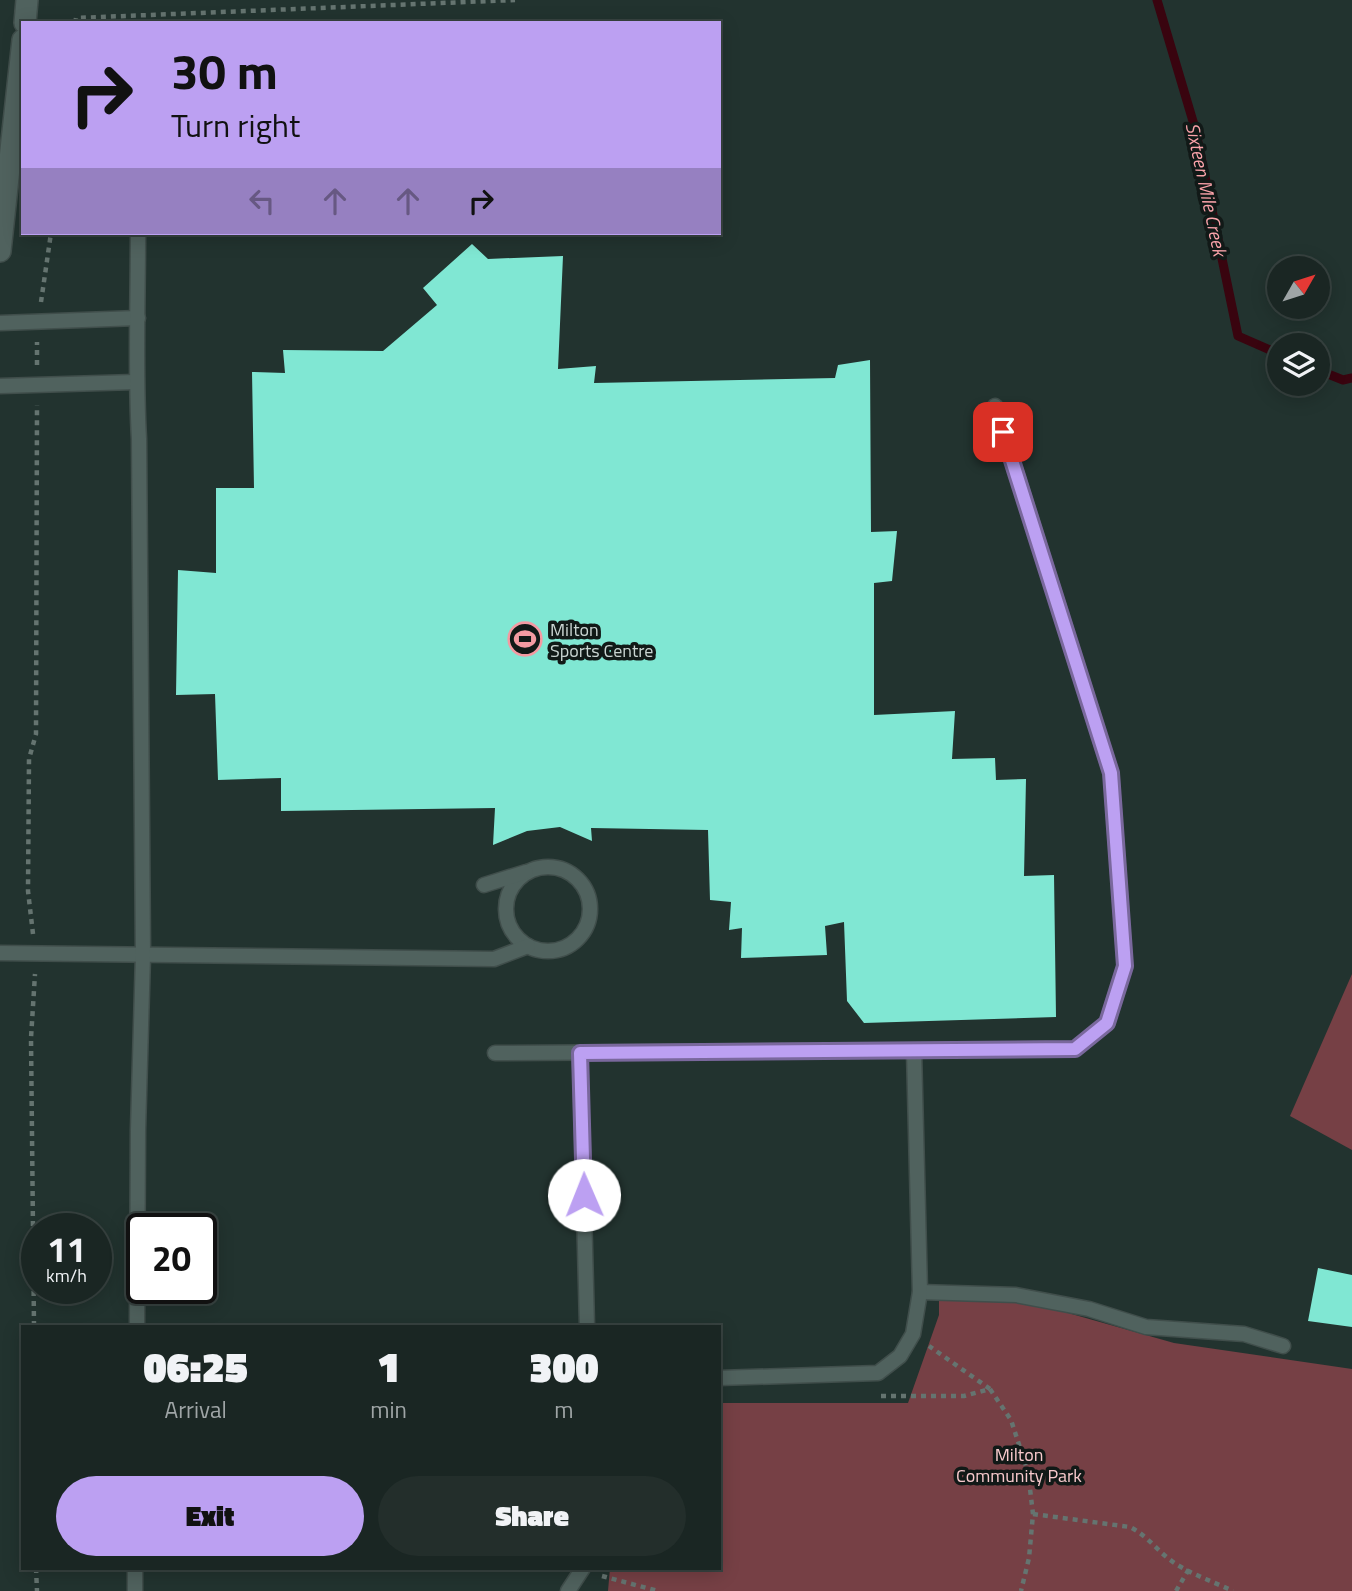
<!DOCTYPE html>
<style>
:root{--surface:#1a2623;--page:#232e2b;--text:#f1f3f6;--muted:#9fa5a6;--line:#384341;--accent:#bca0f2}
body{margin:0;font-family:"Titillium Web",sans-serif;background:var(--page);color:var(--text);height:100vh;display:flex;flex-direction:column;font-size:26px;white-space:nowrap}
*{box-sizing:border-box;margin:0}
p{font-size:23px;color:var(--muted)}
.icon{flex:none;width:38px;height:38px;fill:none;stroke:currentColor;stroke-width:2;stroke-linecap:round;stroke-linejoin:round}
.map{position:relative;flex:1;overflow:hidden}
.drawer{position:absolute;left:21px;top:1325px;width:700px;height:245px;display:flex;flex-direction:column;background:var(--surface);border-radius:0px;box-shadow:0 4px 18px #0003,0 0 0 2px var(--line)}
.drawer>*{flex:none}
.top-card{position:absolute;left:21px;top:21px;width:700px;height:214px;border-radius:0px;box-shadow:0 4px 18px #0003,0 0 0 2px var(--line);background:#bca0f2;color:#111;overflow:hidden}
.needle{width:46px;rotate:51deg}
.buttons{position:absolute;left:1267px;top:256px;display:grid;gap:14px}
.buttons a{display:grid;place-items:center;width:63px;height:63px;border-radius:50%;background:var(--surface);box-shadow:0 4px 18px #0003,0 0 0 2px var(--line);font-size:35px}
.speed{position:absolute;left:21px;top:1213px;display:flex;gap:14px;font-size:35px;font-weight:700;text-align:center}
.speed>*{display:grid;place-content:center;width:91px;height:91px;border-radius:50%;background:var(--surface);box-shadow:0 4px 18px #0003,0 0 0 2px var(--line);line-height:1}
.speed small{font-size:18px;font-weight:400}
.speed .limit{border:4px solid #111;border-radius:10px;background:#fff;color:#111}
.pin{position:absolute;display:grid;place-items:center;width:60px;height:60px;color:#fff;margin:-30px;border-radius:14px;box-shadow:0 4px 10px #0006}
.me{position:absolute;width:77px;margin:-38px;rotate:359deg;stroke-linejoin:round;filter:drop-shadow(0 0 5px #0008)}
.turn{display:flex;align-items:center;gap:24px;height:147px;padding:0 35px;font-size:32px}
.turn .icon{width:91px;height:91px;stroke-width:2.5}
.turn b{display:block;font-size:49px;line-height:60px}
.lanes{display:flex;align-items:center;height:66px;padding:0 35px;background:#0003;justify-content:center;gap:35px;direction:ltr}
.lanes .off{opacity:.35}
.eta{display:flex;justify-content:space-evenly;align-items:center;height:119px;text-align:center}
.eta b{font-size:42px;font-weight:800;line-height:49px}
.primary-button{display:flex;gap:14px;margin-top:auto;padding:14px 35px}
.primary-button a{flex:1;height:80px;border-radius:42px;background:var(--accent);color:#111;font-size:28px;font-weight:800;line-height:80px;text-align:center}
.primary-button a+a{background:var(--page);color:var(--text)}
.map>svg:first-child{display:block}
.green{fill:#764045}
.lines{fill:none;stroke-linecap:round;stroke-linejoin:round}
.stream{stroke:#39040f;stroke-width:9}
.building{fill:#80e7d3}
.lane-casing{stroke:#404e4b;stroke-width:17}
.secondary-casing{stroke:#404e4b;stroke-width:24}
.path{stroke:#657470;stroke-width:4.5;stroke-dasharray:5 5;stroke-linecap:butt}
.lane{stroke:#50625e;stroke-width:14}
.secondary{stroke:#50625e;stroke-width:21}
.route-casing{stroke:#7a689d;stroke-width:18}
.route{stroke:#bca0f2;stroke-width:12}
.labels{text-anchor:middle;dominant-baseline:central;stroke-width:7;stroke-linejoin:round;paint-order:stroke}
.poi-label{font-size:18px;fill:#cad5d2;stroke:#111917;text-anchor:start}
.park-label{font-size:18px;fill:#f8cacd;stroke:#111917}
.water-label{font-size:19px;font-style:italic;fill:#fba3aa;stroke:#111917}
</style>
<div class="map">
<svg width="1352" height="1591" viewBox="0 0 1352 1591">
<rect width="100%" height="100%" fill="#22332f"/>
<g class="green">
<polygon points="1352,974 1352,1150 1290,1116"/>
<polygon points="939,1291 1015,1298 1174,1343 1352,1369 1352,1591 608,1591 610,1568 719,1568 719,1403 908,1403 939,1315"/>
</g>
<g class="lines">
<g class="stream">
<polyline points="1157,0 1195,128 1238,336 1279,354"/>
<polyline points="1318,370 1343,380 1352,378"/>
</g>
</g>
<g class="building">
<polygon points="472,244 488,259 563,256 558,369 596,366 594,383 835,378 838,365 870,360 871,532 897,531 892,581 874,583 874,715 955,711 952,759 995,758 996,780 1026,779 1024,876 1054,875 1056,1017 864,1023 847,1001 844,922 825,926 827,955 741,958 742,928 729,930 731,902 710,900 708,830 591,828 592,841 560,827 527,831 493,845 495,808 281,811 281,778 218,780 215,694 176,695 178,570 216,573 216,488 254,488 252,372 285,373 283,350 383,351 437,305 423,288"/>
<polygon points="1318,1268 1352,1275 1352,1327 1308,1321"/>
</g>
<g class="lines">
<defs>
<g id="lane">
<polyline points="0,323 138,318"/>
<polyline points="0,386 135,382"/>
<circle cx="548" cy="909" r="42"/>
<polyline points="484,885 526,872"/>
<polyline points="0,953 494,959 528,946"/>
<polyline points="495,1053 1075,1049 1107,1023 1125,966 1111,773 995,406"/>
<polyline points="580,1053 587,1326"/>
<polyline points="920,1292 1016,1295 1089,1309 1146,1327 1244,1334 1283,1346"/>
<path d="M137,1326L138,1130L143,955L139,439C135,370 138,302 138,233"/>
<polyline points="719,1378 878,1373 900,1356 913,1334 920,1292 914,1051"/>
<polyline points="135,1591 135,1568"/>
<polyline points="568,1591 583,1568"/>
</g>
<g id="secondary">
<polyline points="25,23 27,0"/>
<polyline points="0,251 23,40"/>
</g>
</defs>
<use href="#lane" class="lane-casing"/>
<use href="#secondary" class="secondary-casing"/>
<g class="path">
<polyline points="75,23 76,18 515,0"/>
<polyline points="41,302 51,233"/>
<polyline points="37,365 37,342"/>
<polyline points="33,934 28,891 29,759 36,734 37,405"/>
<polyline points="34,1326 31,1038 35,974"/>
<polyline points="990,1389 1011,1420 1028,1472 1033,1514 1029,1558 1021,1591"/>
<polyline points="881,1396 964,1396 990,1389 929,1346"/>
<path d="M1033,1514L1130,1527C1146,1535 1155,1548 1169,1559C1187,1573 1212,1581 1233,1591"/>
<polyline points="36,1568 37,1591"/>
<polyline points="602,1576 658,1591"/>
<polyline points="1176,1591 1189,1569"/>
</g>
<use href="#lane" class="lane"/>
<use href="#secondary" class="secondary"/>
</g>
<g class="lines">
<defs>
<polyline id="route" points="584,1195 580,1053 1075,1049 1107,1023 1125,966 1111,773 1003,432"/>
</defs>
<use href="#route" class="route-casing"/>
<use href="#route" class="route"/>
</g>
<defs>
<symbol id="stadium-ring" viewBox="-11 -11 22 22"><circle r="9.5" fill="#111917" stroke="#f49aa2" stroke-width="1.5"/><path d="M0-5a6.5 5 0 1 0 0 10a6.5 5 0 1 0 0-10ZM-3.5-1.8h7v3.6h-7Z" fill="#f49aa2"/></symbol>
</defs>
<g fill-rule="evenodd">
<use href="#stadium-ring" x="506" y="620" width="38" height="38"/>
</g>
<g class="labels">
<g class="poi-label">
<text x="550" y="629">Milton<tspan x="550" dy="21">Sports Centre</tspan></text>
</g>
<g class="park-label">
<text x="1019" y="1454">Milton<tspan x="1019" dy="21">Community Park</tspan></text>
</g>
<g class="water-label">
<text transform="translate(1207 189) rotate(78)">Sixteen Mile Creek</text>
</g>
</g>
</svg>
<div class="buttons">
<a><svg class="needle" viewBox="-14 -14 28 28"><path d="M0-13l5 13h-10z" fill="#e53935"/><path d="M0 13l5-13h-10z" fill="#9fa5a6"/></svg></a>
<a><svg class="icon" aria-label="layers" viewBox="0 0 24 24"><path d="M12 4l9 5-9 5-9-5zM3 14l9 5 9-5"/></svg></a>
</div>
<div class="speed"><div>11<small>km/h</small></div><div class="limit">20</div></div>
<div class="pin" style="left:1003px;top:432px;background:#d93025"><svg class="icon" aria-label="arrive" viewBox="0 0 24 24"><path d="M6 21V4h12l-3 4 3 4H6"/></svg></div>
<svg class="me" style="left:584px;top:1195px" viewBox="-20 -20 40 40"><circle r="19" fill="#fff"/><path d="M0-13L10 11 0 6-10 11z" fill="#bca0f2"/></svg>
<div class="top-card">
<div class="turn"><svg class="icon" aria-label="right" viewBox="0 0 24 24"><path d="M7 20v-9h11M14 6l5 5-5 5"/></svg><div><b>30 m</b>Turn right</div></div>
<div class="lanes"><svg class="icon off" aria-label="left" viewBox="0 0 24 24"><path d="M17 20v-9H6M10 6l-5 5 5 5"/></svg><svg class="icon off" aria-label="ahead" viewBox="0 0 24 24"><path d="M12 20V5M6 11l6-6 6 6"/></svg><svg class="icon off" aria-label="ahead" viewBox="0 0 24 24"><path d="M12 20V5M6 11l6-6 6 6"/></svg><svg class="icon" aria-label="right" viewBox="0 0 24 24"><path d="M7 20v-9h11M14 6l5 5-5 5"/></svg></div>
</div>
<section class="drawer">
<div class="eta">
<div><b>06:25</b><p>Arrival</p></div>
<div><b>1</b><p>min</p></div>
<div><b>300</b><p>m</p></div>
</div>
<div class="primary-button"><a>Exit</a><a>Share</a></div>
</section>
</div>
